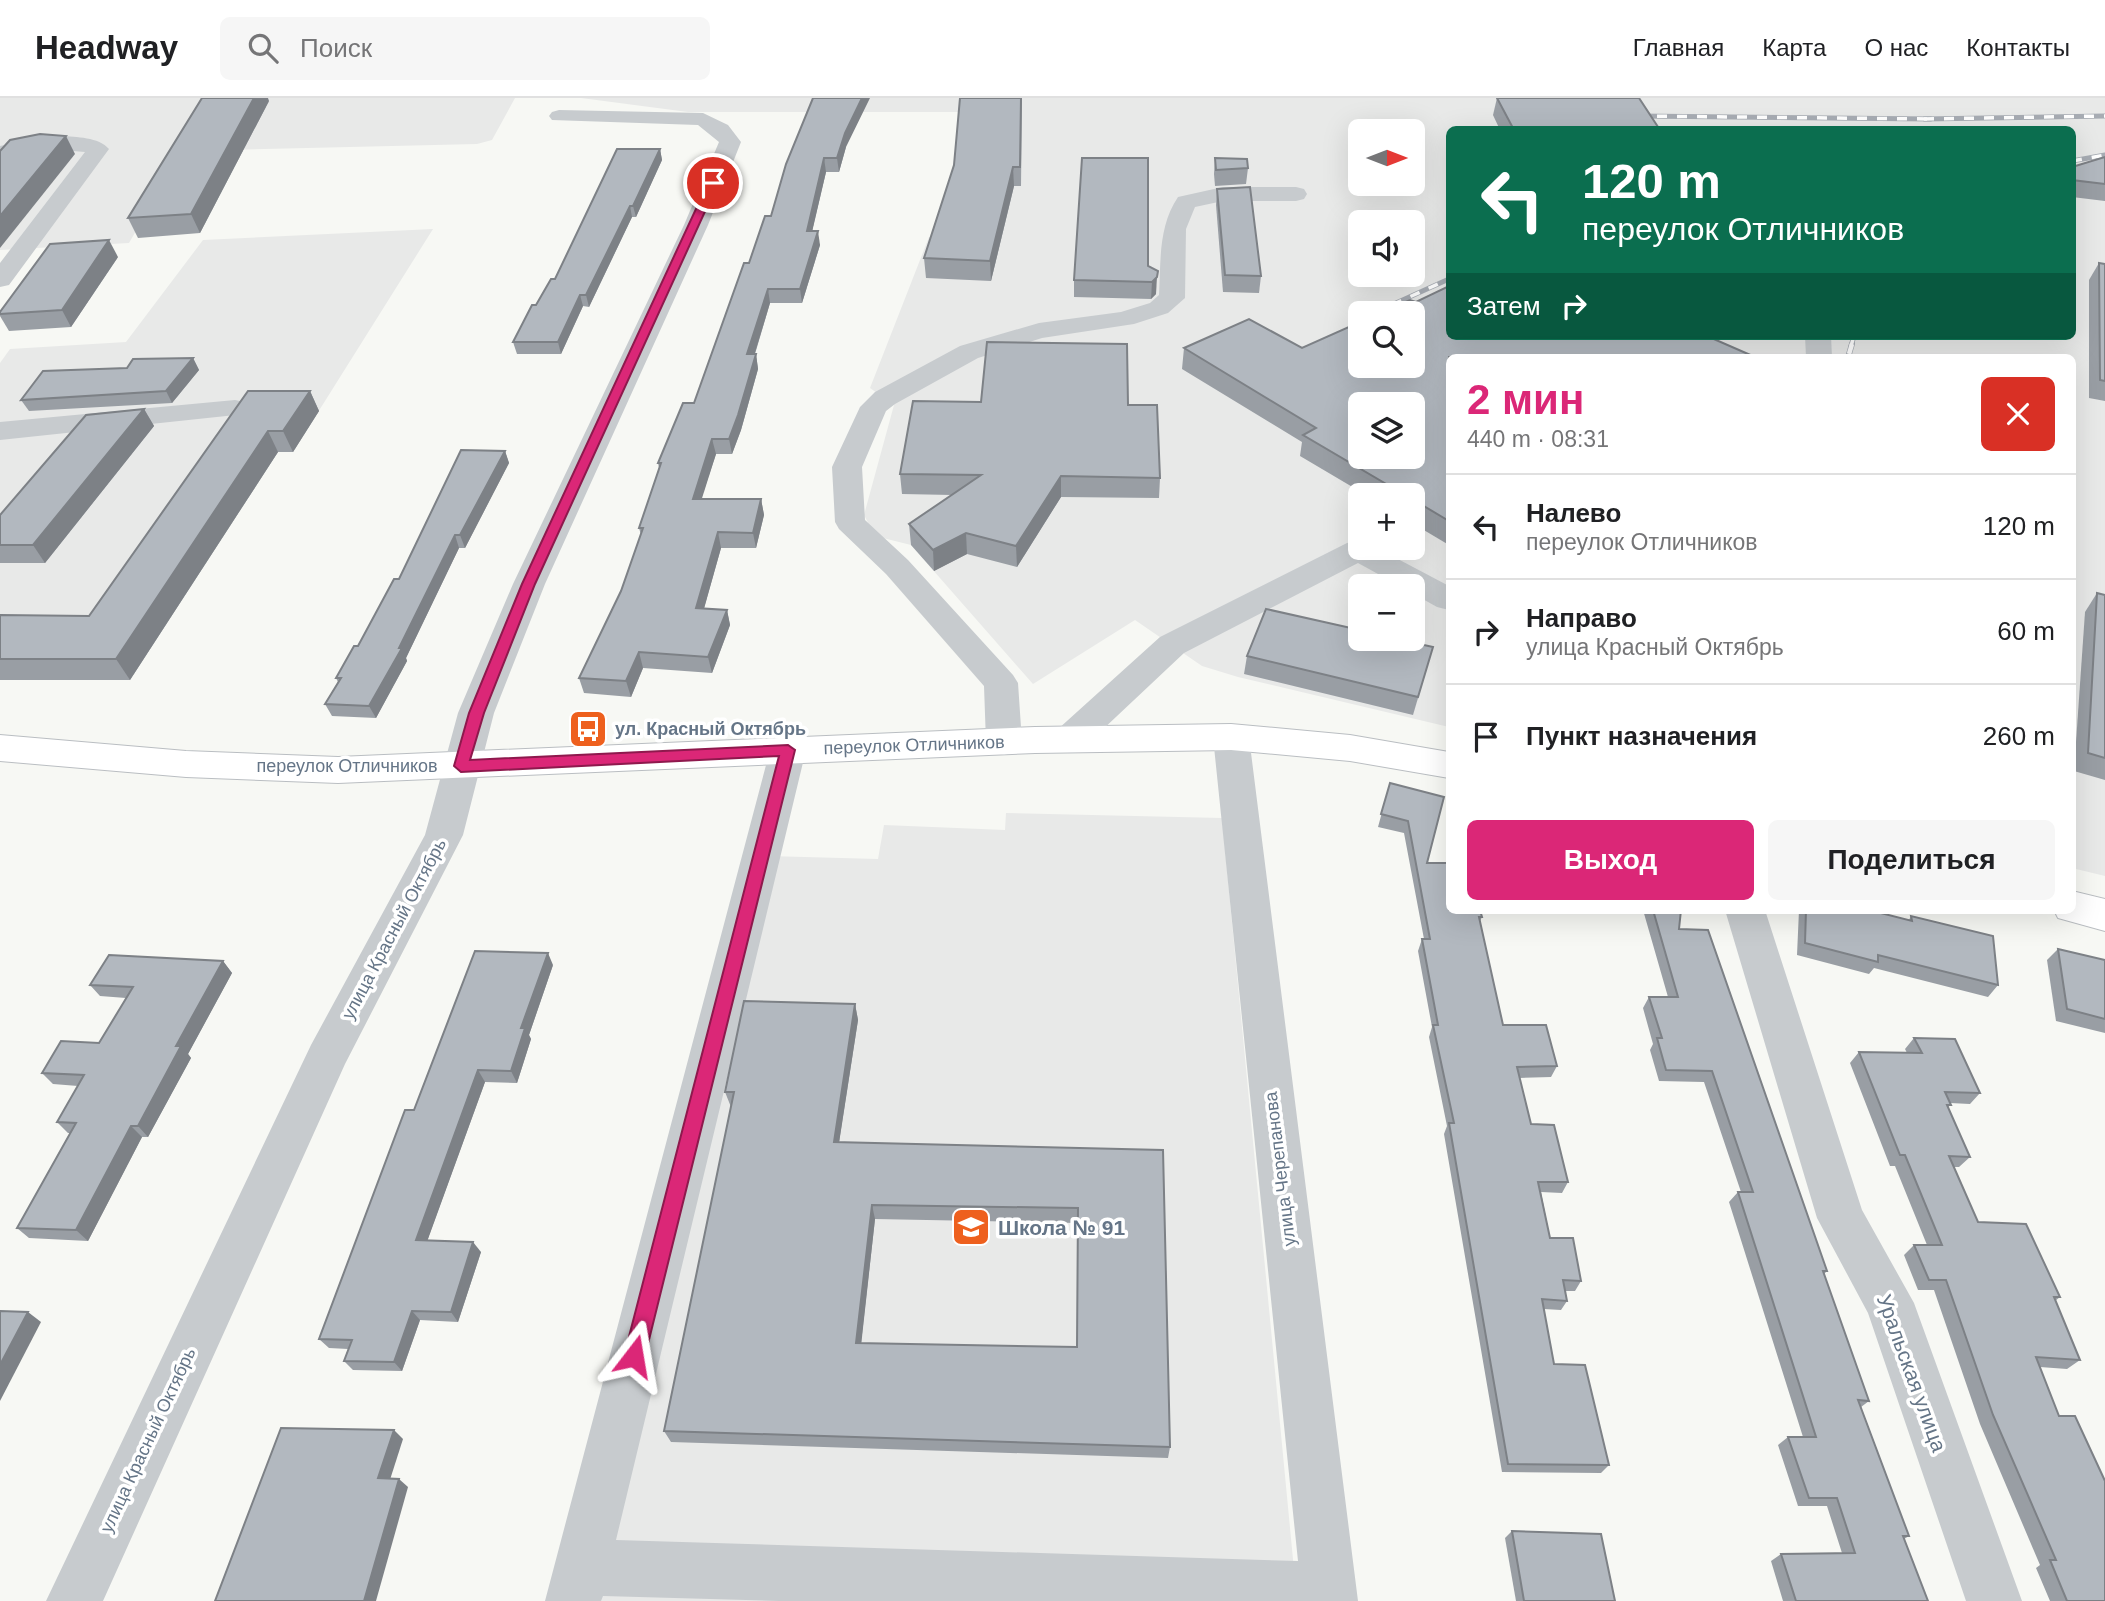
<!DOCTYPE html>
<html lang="ru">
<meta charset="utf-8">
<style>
:root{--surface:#fff;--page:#f6f6f6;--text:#202124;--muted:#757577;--line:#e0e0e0;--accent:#db2777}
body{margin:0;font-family:Helvetica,sans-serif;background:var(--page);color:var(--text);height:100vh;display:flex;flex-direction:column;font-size:26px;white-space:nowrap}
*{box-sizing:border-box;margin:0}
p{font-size:23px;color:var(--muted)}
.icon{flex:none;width:38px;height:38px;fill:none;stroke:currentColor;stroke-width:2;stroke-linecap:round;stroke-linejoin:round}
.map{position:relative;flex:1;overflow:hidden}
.side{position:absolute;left:1446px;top:256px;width:630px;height:560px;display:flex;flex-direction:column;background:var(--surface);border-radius:10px;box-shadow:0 7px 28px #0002}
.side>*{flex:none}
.guide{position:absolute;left:1446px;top:28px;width:630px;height:214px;border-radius:10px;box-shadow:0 7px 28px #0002;background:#0b6e4f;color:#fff;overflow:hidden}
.needle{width:46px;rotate:90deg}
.controls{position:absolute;left:1348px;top:21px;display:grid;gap:14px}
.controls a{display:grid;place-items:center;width:77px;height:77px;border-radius:10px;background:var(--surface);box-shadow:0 7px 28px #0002;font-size:35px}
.pin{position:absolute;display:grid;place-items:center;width:60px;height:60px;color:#fff;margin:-30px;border:4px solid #fff;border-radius:50%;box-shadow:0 2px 7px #0007}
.me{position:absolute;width:77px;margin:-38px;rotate:14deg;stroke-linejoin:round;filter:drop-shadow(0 0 5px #0008)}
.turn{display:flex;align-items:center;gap:24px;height:147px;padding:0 21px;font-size:32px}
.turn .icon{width:91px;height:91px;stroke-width:2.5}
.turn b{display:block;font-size:49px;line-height:60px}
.then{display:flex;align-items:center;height:66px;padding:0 21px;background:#0003;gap:14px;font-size:26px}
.round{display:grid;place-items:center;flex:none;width:74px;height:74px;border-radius:10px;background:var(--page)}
.summary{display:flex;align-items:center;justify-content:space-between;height:119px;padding:0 21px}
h1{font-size:42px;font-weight:700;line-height:52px;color:var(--accent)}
.cta{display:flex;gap:14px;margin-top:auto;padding:14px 21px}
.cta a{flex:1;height:80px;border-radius:10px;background:var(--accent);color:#fff;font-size:28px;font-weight:700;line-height:80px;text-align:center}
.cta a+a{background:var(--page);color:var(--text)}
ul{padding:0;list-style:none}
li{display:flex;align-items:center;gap:21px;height:105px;padding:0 21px;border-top:2px solid var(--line)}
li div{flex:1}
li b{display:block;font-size:26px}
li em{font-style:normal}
header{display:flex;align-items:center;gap:42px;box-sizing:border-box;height:98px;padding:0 35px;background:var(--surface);border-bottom:2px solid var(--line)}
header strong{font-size:33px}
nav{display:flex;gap:38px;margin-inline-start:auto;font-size:24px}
.search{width:490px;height:63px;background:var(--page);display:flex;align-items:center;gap:18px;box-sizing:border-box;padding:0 24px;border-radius:10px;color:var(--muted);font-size:26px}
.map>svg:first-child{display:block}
.built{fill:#e8e9e8;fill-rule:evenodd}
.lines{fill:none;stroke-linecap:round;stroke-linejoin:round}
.major-casing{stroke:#babec2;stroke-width:2}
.minor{fill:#c7cbce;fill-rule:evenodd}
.major{fill:#fff;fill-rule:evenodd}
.rail-far1-casing{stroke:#a7acb3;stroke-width:5}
.rail-casing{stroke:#a7acb3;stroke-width:6}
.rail-far1{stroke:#fff;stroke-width:3.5;stroke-dasharray:10;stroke-linecap:butt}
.rail{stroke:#fff;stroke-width:4.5;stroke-dasharray:12;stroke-linecap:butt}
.wall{fill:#999ea4;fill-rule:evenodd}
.shaded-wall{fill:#7d8186}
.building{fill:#b2b8bf;stroke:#7d8186;stroke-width:2;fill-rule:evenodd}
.route{fill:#db2777;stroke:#8e194d;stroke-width:2}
.labels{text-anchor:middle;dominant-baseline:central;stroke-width:7;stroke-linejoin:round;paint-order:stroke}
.poi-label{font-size:18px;font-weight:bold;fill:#657587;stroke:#fff;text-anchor:start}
.street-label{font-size:18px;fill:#657587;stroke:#fff}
.near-poi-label{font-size:21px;font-weight:bold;fill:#657587;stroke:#fff;text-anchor:start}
.near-street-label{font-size:21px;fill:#657587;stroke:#fff}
</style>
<header>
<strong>Headway</strong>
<div class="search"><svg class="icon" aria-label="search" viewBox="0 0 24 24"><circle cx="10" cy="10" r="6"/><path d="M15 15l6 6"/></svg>Поиск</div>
<nav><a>Главная</a><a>Карта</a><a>О нас</a><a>Контакты</a></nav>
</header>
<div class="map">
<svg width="2105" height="1503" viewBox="0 0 2105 1503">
<rect width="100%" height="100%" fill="#f7f8f4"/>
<g class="built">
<polygon points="0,0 515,0 492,42 477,46 182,53 129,145 0,152"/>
<path d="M581,0H2105V778L2072,770V259H1449V629L1238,579L1202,568L1135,522L1033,586L911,447L875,438L864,417L894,307L870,290L929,139L938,140L955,84L961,14H688ZM1449,32H2072V238H1449ZM1360,33H1412V86H1360ZM1360,124H1412V177H1360ZM1360,215H1412V268H1360ZM1360,306H1412V359H1360ZM1360,397H1412V450H1360ZM1360,488H1412V541H1360Z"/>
<polygon points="433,131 293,354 278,354 130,582 0,582 0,265 10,251 126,244 203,142"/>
<polygon points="1006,715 1222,720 1297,1503 555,1503 768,758 878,761 884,727 1005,732"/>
</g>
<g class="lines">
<defs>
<g id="major">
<polygon points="1231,626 1350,637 1449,654 1449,680 1350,663 1231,652 1035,655 338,685 186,679 0,663 0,637 186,653 338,659 1035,629"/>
<polygon points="2072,793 2105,801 2105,833 2058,820 2054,812 2072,812"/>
</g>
</defs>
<use href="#major" class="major-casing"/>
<g class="minor">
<polygon points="559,12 703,15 728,27 741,44 708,127 545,486 494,615 463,737 345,966 103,1503 46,1503 311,947 425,737 458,615 513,486 684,127 719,44 698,27 552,22 549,18 552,14"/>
<path d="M61,38C76,39 99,39 109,51L9,187L0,189V165L85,54L49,51L0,62V48L36,40Z"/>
<path d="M1223,89H1296L1304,91L1307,96L1304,101L1296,103H1223L1195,109L1186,131L1185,200L1168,215L1134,226L1042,240L978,260L895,306L886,313L862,369L865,422L908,462L1013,577L1018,585L1022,644L1017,653L1004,657L991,653L986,644L984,588L886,476L839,431L835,424L832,369L860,309L875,294L960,248L1039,225L1121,214L1150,205L1159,197C1161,163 1158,129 1178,99Z"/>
<polygon points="1805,238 1831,238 1832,259 1806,259"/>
<polygon points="235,302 245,304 249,310 245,316 0,342 0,324"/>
<polygon points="1358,442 1360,450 1377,450 1449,488 1449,512 1437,509 1412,495 1412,488 1400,488 1358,465 1184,555 1083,650 1070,654 1057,650 1052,641 1057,632 1160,539 1347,445"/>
<polygon points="1231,626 1244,630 1249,639 1358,1503 779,1503 603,1498 601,1503 545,1503 770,652 775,643 788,639 801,643 806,652 616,1442 1298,1463 1213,639 1218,630"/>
<polygon points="1725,812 1765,812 1862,1112 1914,1205 2022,1503 1966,1503 1868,1215 1817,1120"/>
</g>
<use href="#major" class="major"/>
<defs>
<g id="rail-far1">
<polyline points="1637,18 1931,21"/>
<polyline points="1924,21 2105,18"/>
<polyline points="2072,63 2105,57"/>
<polyline points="1374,215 1449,181"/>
<polyline points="1851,248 1854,238"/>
</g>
<polyline id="rail" points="1849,256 1852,246"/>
</defs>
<use href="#rail-far1" class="rail-far1-casing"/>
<use href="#rail" class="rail-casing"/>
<use href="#rail-far1" class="rail-far1"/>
<use href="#rail" class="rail"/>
</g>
<g class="wall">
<polygon points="1022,0 1021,88 1014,88 991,183 926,180 924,160"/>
<polygon points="1497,0 1660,32 1500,32 1493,17"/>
<polygon points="269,3 200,135 138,140 128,120"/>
<polygon points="846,49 839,74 826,74 812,133 820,147 802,205 770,205 755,256 756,256 758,271 741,332 732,356 716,356 701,401 761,401 764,417 756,450 721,450 704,510 727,512 730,527 712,575 643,570 631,599 584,595 579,580 621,493 641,437 639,430 659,370 658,365 694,305 749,165 771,118 786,66"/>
<polygon points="660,51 662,62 636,119 632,119 589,209 583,208 561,256 517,256 513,244 536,207 555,181"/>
<polygon points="2105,59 2105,103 2072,99 2072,69"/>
<polygon points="1215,60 1248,70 1246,86 1215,88 1214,76"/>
<polygon points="1217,91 1261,178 1259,195 1223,194 1216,107"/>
<polygon points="118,159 71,229 9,233 0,218 0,214"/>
<polygon points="2099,165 2105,166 2105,303 2089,300 2089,182"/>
<polygon points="1148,168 1156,196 1151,201 1074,199 1074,182"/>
<polygon points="1416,204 1449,259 1449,447 1412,425 1412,397 1366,397 1300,358 1302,344 1182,271 1184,250 1302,250"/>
<polygon points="193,260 199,272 172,305 29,313 21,302 127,270"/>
<polygon points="248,293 310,293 319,313 293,354 278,354 130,582 0,582 0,517 89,518"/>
<polygon points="1128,307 1160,380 1159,400 1061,399 1017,469 967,456 934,473 911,447 909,426 952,397 902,396 900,376"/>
<polygon points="144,311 154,328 45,465 0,465 0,417"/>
<polygon points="505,353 509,365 465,450 459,450 406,560 407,563 376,620 332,618 325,606 338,584 336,580 358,548 399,481"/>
<polygon points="2097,495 2105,497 2105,682 2074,673 2085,514"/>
<polygon points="1433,549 1413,617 1244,576 1247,558"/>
<polygon points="1390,685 1449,812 1491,812 1480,812 1482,819 1480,823 1503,927 1557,968 1551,979 1519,980 1531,1026 1568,1084 1562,1095 1541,1094 1550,1140 1581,1183 1575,1193 1565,1193 1567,1203 1561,1212 1544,1211 1554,1266 1609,1367 1601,1375 1502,1374 1444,1036 1447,1028 1429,939 1432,929 1418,853 1422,841 1424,841 1404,735 1378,729"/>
<polygon points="1643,812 1681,812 1679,831 1827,1173 1824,1176 1869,1303 1861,1309 1909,1438 1904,1441 1928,1503 1783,1503 1771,1463 1781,1456 1842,1455 1827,1408 1798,1408 1778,1347 1788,1339 1803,1339 1729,1104 1738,1094 1741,1094 1704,984 1659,983 1650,952 1653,946 1643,910 1649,899 1668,899"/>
<polygon points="1799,812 1869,812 1909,822 1911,818 1998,887 1988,899 1874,870 1869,876 1797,857"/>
<polygon points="2058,851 2105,862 2105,935 2056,923 2047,862"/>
<polygon points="223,863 232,875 188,956 191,960 148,1039 142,1039 88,1143 29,1140 17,1130 70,1035 68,1035 57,1024 78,988 53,986 42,975 99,945 126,900 100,898 90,887"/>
<polygon points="553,867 529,937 531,941 517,985 485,984 427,1143 481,1154 458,1224 420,1222 402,1273 353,1272 344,1263 348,1251 329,1250 319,1241 414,1012"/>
<path d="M855,906L858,922L839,1044L1163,1052L1170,1349L1168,1360L671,1344L664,1333L731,1009L725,994ZM875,1121L1078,1125L1077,1249L861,1245Z"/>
<polygon points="1914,940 1980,995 1970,1006 1950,1005 1951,1007 1948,1009 1970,1059 1959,1069 1954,1069 1978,1124 2060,1199 2055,1203 2080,1262 2067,1271 2040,1269 2105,1503 2050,1503 2036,1470 2040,1467 1980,1326 1934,1192 1918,1192 1904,1157 1914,1147 1927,1147 1895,1068 1890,1068 1850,965 1859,954 1907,955 1905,951"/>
<polygon points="1512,1433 1615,1503 1516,1503 1505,1440"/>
</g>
<g class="shaded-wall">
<polygon points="254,0 268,0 269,3 200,135 191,116"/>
<polygon points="862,0 870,0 846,49 839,74 837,60 845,35"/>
<polygon points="66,38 75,56 0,150 0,118"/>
<polygon points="660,51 662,62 636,119 633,108"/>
<polygon points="824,60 826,74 809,147 807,133"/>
<polygon points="1013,69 1014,88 991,183 990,163"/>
<polygon points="630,108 632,119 589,209 586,197"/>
<polygon points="818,133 820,147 802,205 800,191"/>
<polygon points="109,142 118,159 71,229 62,212"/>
<polygon points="1157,179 1156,196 1151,201 1152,184"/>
<polygon points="768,191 770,205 750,271 747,256"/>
<polygon points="580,197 583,208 561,256 558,244"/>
<polygon points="756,256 758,271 741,332 732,356 729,341"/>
<polygon points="193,260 199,272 172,305 166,293"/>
<polygon points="310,293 319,313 293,354 283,333"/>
<polygon points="144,311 154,328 45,465 33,447"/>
<polygon points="268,333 278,354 130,582 116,561"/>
<polygon points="712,341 716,356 697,416 693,401"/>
<polygon points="505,353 509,365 465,450 460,437"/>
<polygon points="1061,378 1061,399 1017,469 1016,448"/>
<polygon points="761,401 764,417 756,450 753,435"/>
<polygon points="718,434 721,450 700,525 696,510"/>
<polygon points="966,435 967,456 934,473 933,452"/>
<polygon points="455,437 459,450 406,560 407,563 376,620 369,608"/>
<polygon points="727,512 730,527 712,575 708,559"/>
<polygon points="639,554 643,570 631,599 626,583"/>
<polygon points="548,855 553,867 529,937 531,941 517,985 511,973 521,930"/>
<polygon points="223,863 232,875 188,956 191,960 148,1039 138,1028 176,948"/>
<polygon points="855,906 858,922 837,1058 834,1044"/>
<polygon points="478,972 485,984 424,1152 416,1142"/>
<polygon points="131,1028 142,1039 88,1143 76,1132"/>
<polygon points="872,1107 875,1121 860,1257 856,1245"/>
<polygon points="473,1144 481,1154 458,1224 451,1214"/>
<polygon points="412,1213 420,1222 402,1273 394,1264"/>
<polygon points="28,1214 41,1224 0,1303 0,1267"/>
<polygon points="394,1332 403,1341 388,1388 378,1380"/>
<polygon points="399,1381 408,1389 376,1503 364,1503"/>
</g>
<g class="building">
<polygon points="202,0 254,0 191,116 128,120"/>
<polygon points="813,0 862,0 845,35 837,60 824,60 807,133 818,133 800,191 768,191 747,256 756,256 738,317 729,341 712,341 693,401 761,401 753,435 718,434 696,510 727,512 708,559 639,554 626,583 579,580 621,493 643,430 639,430 661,365 658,365 683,305 694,305 744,165 749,165 765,118 771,118 786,66"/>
<polygon points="960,0 1021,0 1020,69 1013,69 990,163 924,160 954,67"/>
<polygon points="1497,0 1639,0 1660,32 1514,32"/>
<polygon points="40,36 66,38 0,118 0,53 10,42"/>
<polygon points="617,51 660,51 633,108 630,108 586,197 580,197 558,244 513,244 532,207 536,207 551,181 555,181"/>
<polygon points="2105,59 2105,86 2072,82 2072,69"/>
<polygon points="1082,60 1148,60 1148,168 1158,173 1157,179 1152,184 1074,182"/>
<polygon points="1215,60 1247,61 1248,70 1216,72"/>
<polygon points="1250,89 1261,178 1225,177 1217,91"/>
<polygon points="109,142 62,212 0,216 0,214 50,146"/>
<polygon points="2099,165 2105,166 2105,283 2100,282"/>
<path d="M1449,188V238H1707L1755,259H1449V423L1412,401V397H1405L1303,337L1316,330L1184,250L1249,221L1302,250L1360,224V268H1412V215H1380L1410,202L1416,204ZM1360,306H1412V359H1360Z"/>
<polygon points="987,244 1127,246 1128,307 1157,307 1160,380 1061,378 1016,448 966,435 933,452 909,426 981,377 900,376 913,303 981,304"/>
<polygon points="193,260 166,293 21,302 43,273 127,270 133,261"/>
<polygon points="248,293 310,293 283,333 268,333 116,561 0,561 0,517 89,518"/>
<polygon points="144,311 33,447 0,447 0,417 86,317"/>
<polygon points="461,352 505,353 460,437 455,437 399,550 402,550 369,608 325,606 341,580 336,580 354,548 358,548 394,481 399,481"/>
<polygon points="2097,495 2105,497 2105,660 2088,655"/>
<polygon points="1266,511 1360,532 1360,541 1397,541 1433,549 1418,599 1247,558"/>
<polygon points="1390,685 1444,699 1427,765 1449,765 1449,812 1480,812 1482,819 1479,819 1503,927 1546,927 1557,968 1517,969 1531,1026 1554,1027 1568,1084 1538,1084 1550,1140 1573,1140 1581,1183 1563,1182 1567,1203 1542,1201 1554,1266 1585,1267 1609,1367 1508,1366 1449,1025 1454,1025 1433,927 1438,927 1422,841 1430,841 1408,723 1381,716"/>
<polygon points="1653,812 1681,812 1679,831 1708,832 1827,1173 1823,1173 1869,1303 1858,1302 1909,1438 1903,1438 1928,1503 1796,1503 1781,1456 1855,1455 1837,1400 1809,1400 1788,1339 1816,1339 1738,1094 1753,1094 1712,973 1666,972 1657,940 1662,940 1649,899 1678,899"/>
<polygon points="1806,812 1869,812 1912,823 1911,818 1993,838 1998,887 1878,857 1878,864 1805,845"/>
<polygon points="2058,851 2105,862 2105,921 2067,911"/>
<polygon points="475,853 548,855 521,930 525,930 511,973 478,972 416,1142 473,1144 451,1214 412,1213 394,1264 344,1263 352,1242 319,1241 405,1012 414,1012"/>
<polygon points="109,857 223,863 176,948 181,948 138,1028 131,1028 76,1132 17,1130 76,1025 57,1024 84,977 42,975 61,943 99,945 133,889 90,887"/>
<path d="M744,903L855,906L834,1044L1163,1052L1170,1349L664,1333L734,994H725ZM872,1107L1078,1110L1077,1249L856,1245Z"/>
<polygon points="1914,940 1955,941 1980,995 1945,994 1951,1007 1947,1007 1970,1059 1949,1058 1978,1124 2026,1126 2060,1199 2054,1199 2080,1262 2036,1259 2059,1318 2075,1318 2105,1383 2105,1503 2067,1503 2050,1462 2056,1462 1993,1317 1946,1182 1929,1182 1914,1147 1942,1147 1905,1057 1900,1057 1859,954 1922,955"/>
<polygon points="0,1213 28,1214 0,1267"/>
<polygon points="281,1330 394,1332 378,1380 399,1381 364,1503 215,1503"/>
<polygon points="1512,1433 1601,1436 1615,1503 1524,1503"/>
</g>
<polygon class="route" points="713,83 718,85 535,486 484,615 470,662 788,647 795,652 645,1258 642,1266 634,1269 627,1266 624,1258 779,658 461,674 454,668 469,615 522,486 708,85"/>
<defs>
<symbol id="bus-square" viewBox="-11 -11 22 22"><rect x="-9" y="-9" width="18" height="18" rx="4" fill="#ee601e" stroke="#fff"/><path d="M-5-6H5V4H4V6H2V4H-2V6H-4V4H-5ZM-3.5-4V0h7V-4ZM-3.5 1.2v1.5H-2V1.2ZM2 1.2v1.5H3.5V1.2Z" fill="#fff"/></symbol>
<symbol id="school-square" viewBox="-11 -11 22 22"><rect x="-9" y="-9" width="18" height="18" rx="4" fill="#ee601e" stroke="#fff"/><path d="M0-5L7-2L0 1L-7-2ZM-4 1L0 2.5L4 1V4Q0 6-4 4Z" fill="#fff"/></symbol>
</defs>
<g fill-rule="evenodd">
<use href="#bus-square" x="566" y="609" width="44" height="44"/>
<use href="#school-square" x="949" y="1107" width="44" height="44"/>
</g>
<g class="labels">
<g class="poi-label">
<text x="615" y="631">ул. Красный Октябрь</text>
</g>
<g class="street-label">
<text transform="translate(914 647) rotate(-2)">переулок Отличников</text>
<text x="347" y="668">переулок Отличников</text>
<text transform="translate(394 831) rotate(-62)">улица Красный Октябрь</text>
<text transform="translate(1280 1071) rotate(-97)">улица Черепанова</text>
<text transform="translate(148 1342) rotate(-65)">улица Красный Октябрь</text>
</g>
<g class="near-poi-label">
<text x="998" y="1129">Школа № 91</text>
</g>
<g class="near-street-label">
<text transform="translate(1912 1275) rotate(70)">Уральская улица</text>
</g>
</g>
</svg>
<div class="controls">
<a><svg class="needle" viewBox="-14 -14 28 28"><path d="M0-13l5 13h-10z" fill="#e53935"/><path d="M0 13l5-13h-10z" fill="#757577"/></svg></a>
<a><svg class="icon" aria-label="sound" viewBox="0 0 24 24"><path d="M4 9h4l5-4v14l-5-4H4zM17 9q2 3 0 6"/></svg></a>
<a><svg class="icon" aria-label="search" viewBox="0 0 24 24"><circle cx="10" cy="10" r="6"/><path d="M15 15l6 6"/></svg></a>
<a><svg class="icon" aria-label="layers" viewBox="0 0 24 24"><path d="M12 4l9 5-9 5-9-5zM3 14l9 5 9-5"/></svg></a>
<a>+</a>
<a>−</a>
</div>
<div class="pin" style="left:713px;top:85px;background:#d93025"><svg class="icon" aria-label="arrive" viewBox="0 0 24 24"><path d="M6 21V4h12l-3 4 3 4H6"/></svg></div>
<svg class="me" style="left:634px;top:1258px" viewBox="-20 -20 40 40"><path d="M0-17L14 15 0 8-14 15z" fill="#db2777" stroke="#fff" stroke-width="4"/></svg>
<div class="guide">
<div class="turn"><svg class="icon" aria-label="left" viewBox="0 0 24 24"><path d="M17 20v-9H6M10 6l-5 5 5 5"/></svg><div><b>120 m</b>переулок Отличников</div></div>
<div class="then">Затем<svg class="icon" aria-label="right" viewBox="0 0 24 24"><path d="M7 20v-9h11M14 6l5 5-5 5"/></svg></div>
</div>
<section class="side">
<div class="summary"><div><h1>2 мин</h1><p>440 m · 08:31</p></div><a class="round" style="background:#d93025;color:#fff"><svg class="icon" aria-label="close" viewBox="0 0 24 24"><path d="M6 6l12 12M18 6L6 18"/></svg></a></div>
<ul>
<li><svg class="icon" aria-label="left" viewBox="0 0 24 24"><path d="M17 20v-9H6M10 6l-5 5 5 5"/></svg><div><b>Налево</b><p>переулок Отличников</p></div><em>120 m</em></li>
<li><svg class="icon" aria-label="right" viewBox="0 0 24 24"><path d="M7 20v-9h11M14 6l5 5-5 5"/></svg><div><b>Направо</b><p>улица Красный Октябрь</p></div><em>60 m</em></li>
<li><svg class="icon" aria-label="arrive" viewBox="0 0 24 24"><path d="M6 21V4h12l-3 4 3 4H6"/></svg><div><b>Пункт назначения</b></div><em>260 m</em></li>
</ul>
<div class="cta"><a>Выход</a><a>Поделиться</a></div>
</section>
</div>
